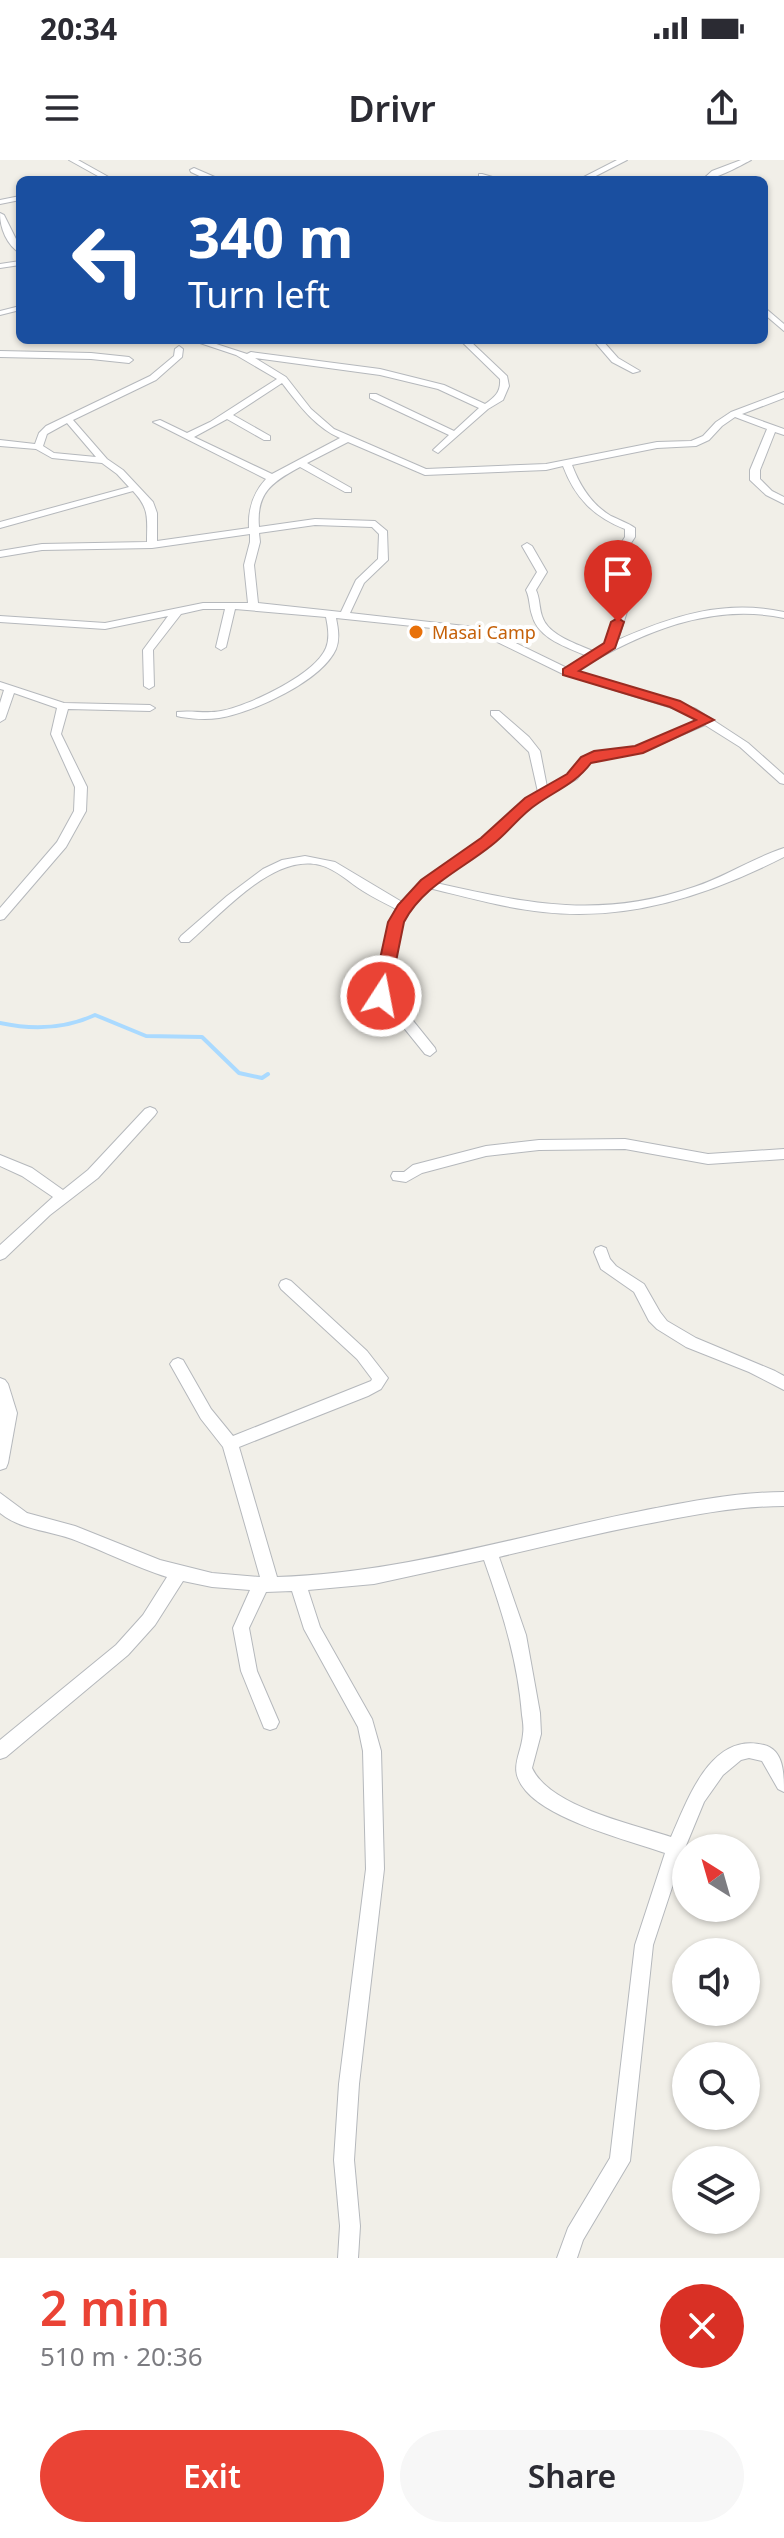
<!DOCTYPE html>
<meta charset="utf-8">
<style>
:root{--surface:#fff;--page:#f7f7f7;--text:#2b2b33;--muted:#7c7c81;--accent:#ea4335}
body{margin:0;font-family:"Noto Sans",sans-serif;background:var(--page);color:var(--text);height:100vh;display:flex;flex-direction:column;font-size:30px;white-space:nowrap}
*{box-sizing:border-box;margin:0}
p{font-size:26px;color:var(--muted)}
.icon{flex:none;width:44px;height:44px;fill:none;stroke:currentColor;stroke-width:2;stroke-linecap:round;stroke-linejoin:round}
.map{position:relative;height:2098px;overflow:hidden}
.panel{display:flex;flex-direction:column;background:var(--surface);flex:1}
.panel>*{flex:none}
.top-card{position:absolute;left:16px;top:16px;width:752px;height:168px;border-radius:12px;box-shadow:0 2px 6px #0004;background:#1a4fa0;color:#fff;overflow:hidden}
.needle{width:52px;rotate:323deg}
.buttons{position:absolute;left:672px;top:1674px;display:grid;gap:16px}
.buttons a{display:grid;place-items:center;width:88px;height:88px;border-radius:50%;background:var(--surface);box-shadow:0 2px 6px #0004;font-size:40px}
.pin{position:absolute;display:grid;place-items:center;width:68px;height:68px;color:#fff;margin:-82px -34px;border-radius:50% 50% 50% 0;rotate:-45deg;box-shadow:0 0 8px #0007}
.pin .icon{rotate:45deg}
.me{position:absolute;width:88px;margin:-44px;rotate:11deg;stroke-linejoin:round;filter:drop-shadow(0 0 6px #0008)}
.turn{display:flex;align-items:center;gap:28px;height:168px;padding:0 40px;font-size:36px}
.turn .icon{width:104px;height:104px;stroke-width:2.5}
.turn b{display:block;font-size:56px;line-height:68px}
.round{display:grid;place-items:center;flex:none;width:84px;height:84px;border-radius:42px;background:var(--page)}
.summary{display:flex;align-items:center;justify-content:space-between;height:136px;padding:0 40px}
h1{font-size:48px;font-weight:600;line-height:60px;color:var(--accent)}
.action{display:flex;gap:16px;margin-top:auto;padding:16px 40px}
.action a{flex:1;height:92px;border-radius:48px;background:var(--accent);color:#fff;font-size:32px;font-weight:600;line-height:92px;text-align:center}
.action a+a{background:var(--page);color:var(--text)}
.status{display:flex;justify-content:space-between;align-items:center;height:56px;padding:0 40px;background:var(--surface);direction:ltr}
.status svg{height:22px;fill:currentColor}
header{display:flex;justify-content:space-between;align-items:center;height:104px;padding:0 40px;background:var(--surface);font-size:36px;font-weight:600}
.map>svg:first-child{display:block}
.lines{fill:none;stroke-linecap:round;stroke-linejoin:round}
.stream{stroke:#aadaff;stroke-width:4}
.street-casing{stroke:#b5b8bc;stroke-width:2}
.street{fill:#fff;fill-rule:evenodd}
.route{fill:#ea4335;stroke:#982c22;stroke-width:2}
.food-dot{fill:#e8710a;stroke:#fff;stroke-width:3}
.labels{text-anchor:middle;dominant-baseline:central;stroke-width:8;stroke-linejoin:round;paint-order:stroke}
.far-food-label{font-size:18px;fill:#c56008;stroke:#fff;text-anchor:start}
</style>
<div class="status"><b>20:34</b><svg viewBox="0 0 49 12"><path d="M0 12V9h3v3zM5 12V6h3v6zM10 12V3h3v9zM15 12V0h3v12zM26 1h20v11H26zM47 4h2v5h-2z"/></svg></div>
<header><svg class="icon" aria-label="menu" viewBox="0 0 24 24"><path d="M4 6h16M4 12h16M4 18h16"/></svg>Drivr<svg class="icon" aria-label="share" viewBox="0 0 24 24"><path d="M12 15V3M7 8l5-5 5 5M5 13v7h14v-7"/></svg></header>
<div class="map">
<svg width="784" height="2098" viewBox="0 0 784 2098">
<rect width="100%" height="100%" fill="#f1efe8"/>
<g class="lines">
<path class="stream" d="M0,863C32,870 65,869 95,855L146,876L202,877L239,913L262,918L268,914"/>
<defs>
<g id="street">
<polygon points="69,0 78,0 114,20 105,20"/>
<polygon points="617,0 627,0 588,20 578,20"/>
<path d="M741,0H751C740,6 714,20 702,20L712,11Z"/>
<polygon points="194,8 217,18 218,20 208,20 191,12 190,10"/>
<polygon points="482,14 496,18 497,20 479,18 479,14"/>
<polygon points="20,36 20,40 0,44 0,40"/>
<path d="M0,53L4,55L20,87V93C7,85 0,69 0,53Z"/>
<polygon points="20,101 20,105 0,108 0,104"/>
<polygon points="20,146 20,150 0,155 0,151"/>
<polygon points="764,147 784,164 784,171 764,154"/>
<path d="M191,180H204L247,194L251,192L380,209L444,225L485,244C495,237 501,232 500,219L460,180H469L507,216L509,226L503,240L488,249L438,293L433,290L449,275L370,238V234H376L454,271L479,248L438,229L380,215L255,198L286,217L311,249L334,269L426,309L546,304L657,282L691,281L703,276L716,262L731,252L784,232V238L742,254L784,269V275L775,272L760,310V319L772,331L784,337V344L766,335L750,320V310L767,269L735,257L722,266L709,280L696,286L657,288L572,305C580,326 591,344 611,356C619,360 628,363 635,368V377L608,418L632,436L618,480C672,456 724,439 784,452V458C709,442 639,474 576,511L696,549L748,583L784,615V624L780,623L740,587L705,565L642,592L597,599L590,602L577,619L534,643L491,685L436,723C529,744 601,759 694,727C725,717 753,698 784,688V697C709,735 628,762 543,752C504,748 466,737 429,728L408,750L402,762L387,836L391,845L410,857L435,888L436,891L430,896L425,894L400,863L382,851L375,836L390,762L396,749C385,743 374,738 363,731C350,723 336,709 320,705C273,693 222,754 189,782H181L179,779L181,776L227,736L263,709L282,700L305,696L335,702L402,742C426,717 453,702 481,681C501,666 515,644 538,632L529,592L491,555V551H499L529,577L540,591L547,627L569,615L582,598L590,594L636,587L698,560L688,553L563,514L485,476L470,472L336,458C338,468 340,479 336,489C322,521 252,553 219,558C206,560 194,559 181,557L177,556V552C192,550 206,554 221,551C248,546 315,515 326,488C330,478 328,467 326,457L235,449L226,487L221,490L216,487L225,449H203L181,454L153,490L154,526L149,529L144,526L143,490L168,456L105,469L0,462V456L105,463L203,443H248L244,405L250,382V374L152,388L42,390L0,397V391L42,384L147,382C147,359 150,349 133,331L0,368V362L129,327L117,314L102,303L52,298L36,289L0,286V280L35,284L39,273L46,266L150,216L174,196L175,189L179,186L183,189L182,197L156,220L73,260L107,299L123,310L153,342L157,353V381L249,368C248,349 253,333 266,319L153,262L160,260L187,273L210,262L277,219L236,195ZM282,223C299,245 315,267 340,278L272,314L194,277L227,259L264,280H270V276L233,255ZM67,263L96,297L54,293L43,286L47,274ZM348,282L425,315L546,310L563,306C575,338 594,357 625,369V377L598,419L622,437L606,486L595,492C578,484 548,476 542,456C539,447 540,439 536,430L547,412L532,386L527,383L522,386L537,412L526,430C530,438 529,446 532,455C538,479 567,487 587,496L567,508L493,472L474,467L350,453L364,423L388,400L387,371L375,361L315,359L259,367C256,333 272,322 300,307L345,332H351V328L307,303ZM315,365L372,367L379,374L378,399L356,420L341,452L258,443L254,405L260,382L259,373Z"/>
<polygon points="593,180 602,180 618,198 640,211 633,213 612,202"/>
<polygon points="0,191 91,193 129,197 133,200 129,203 91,199 0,197"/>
<polygon points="0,522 64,543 150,545 155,548 150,551 68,549 61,574 87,627 86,651 66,687 4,759 0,760 0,748 57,682 74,651 75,627 51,574 57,548 14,533 5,559 0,562 0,543 4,530 0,529"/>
<polygon points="150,947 155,949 157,952 155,955 98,1018 50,1055 5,1098 0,1100 0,1085 53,1037 22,1016 0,1006 0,995 32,1008 63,1030 88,1010 145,949"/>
<polygon points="625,979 708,994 784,989 784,999 708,1004 625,989 539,990 486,996 422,1013 406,1022 393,1020 391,1016 393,1012 404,1012 413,1005 486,986 539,980"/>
<polygon points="601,1086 606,1088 610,1099 616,1106 644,1124 660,1152 667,1161 696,1178 775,1211 784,1216 784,1230 749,1212 686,1187 657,1169 649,1161 634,1132 601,1109 594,1092 596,1088"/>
<path d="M286,1119L291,1121L367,1191L388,1218L381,1229L368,1236L239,1287L277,1417C406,1413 530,1372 656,1348C699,1340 741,1332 784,1332V1346C743,1346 703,1353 662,1361C607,1371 553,1384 499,1397L526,1475L540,1553L541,1574L532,1608C550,1647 633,1664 671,1677C688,1639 711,1571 764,1585C784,1590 784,1614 784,1632L778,1629L762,1601L749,1598L741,1600L723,1615L704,1642L685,1688L653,1785L630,2001L583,2080L577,2098H557L568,2068L610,1998L635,1785L665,1693C627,1680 552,1661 526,1631C507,1609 521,1597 523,1574C524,1568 523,1561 522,1555C518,1501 502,1451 484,1400L374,1424L308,1430L320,1467L372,1559L381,1591L384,1709L359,1924L354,2000L360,2066L358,2098H338L340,2066L334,2000L339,1924L366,1709L363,1591L358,1567L304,1469L292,1431L266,1432L249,1468L257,1511L279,1562L276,1568L270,1570L264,1568L241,1511L233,1468L250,1430L212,1427L183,1421L155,1465L128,1495L6,1597L0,1599V1580L116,1485L143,1455L167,1417C135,1407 104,1391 72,1379C47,1370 21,1370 0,1353V1333L27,1353L75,1366L160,1400L212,1413L260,1417L223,1287L201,1259L170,1204L173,1200L178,1198L183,1200L211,1249L233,1276L371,1221L372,1219L357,1199L281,1129L279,1125L281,1121Z"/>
<polygon points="0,1218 5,1220 8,1224 17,1253 8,1303 6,1308 0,1310"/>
</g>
</defs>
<use href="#street" class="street-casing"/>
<use href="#street" class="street"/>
</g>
<path class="route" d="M618,458L624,462L615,488L579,511L680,541L714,560L643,593L591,603C576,623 557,630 537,644C520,655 508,673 492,685C461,710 423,726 404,762L389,836L381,842L375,840L372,836L388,762L398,745L421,720L481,678L525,638L567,614L581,597L594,591L635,586L696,560L670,547L563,515V509L604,483L611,462Z"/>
<circle class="food-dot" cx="416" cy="472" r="8"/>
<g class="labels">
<g class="far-food-label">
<text x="432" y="472">Masai Camp</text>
</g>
</g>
</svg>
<div class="buttons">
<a><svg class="needle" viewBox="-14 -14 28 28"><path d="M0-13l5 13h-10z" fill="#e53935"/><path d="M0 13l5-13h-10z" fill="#7c7c81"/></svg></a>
<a><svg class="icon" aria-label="sound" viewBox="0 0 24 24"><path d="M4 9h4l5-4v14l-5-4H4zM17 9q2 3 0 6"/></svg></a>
<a><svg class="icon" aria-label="search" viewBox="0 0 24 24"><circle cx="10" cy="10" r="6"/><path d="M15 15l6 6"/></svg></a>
<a><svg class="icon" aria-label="layers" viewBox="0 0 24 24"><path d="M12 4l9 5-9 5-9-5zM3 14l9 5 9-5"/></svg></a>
</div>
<div class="pin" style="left:618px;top:462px;background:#d93025"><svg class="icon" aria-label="arrive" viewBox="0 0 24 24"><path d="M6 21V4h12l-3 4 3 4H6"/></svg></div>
<svg class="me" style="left:381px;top:836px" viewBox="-20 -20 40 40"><circle r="17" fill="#ea4335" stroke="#fff" stroke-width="3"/><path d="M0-11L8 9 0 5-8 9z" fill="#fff"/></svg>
<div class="top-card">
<div class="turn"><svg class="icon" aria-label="left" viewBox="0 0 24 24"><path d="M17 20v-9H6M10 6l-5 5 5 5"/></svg><div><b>340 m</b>Turn left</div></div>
</div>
</div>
<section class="panel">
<div class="summary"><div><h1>2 min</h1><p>510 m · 20:36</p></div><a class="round" style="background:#d93025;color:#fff"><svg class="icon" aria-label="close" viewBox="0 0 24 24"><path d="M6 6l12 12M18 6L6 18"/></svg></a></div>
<div class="action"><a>Exit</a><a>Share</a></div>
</section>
